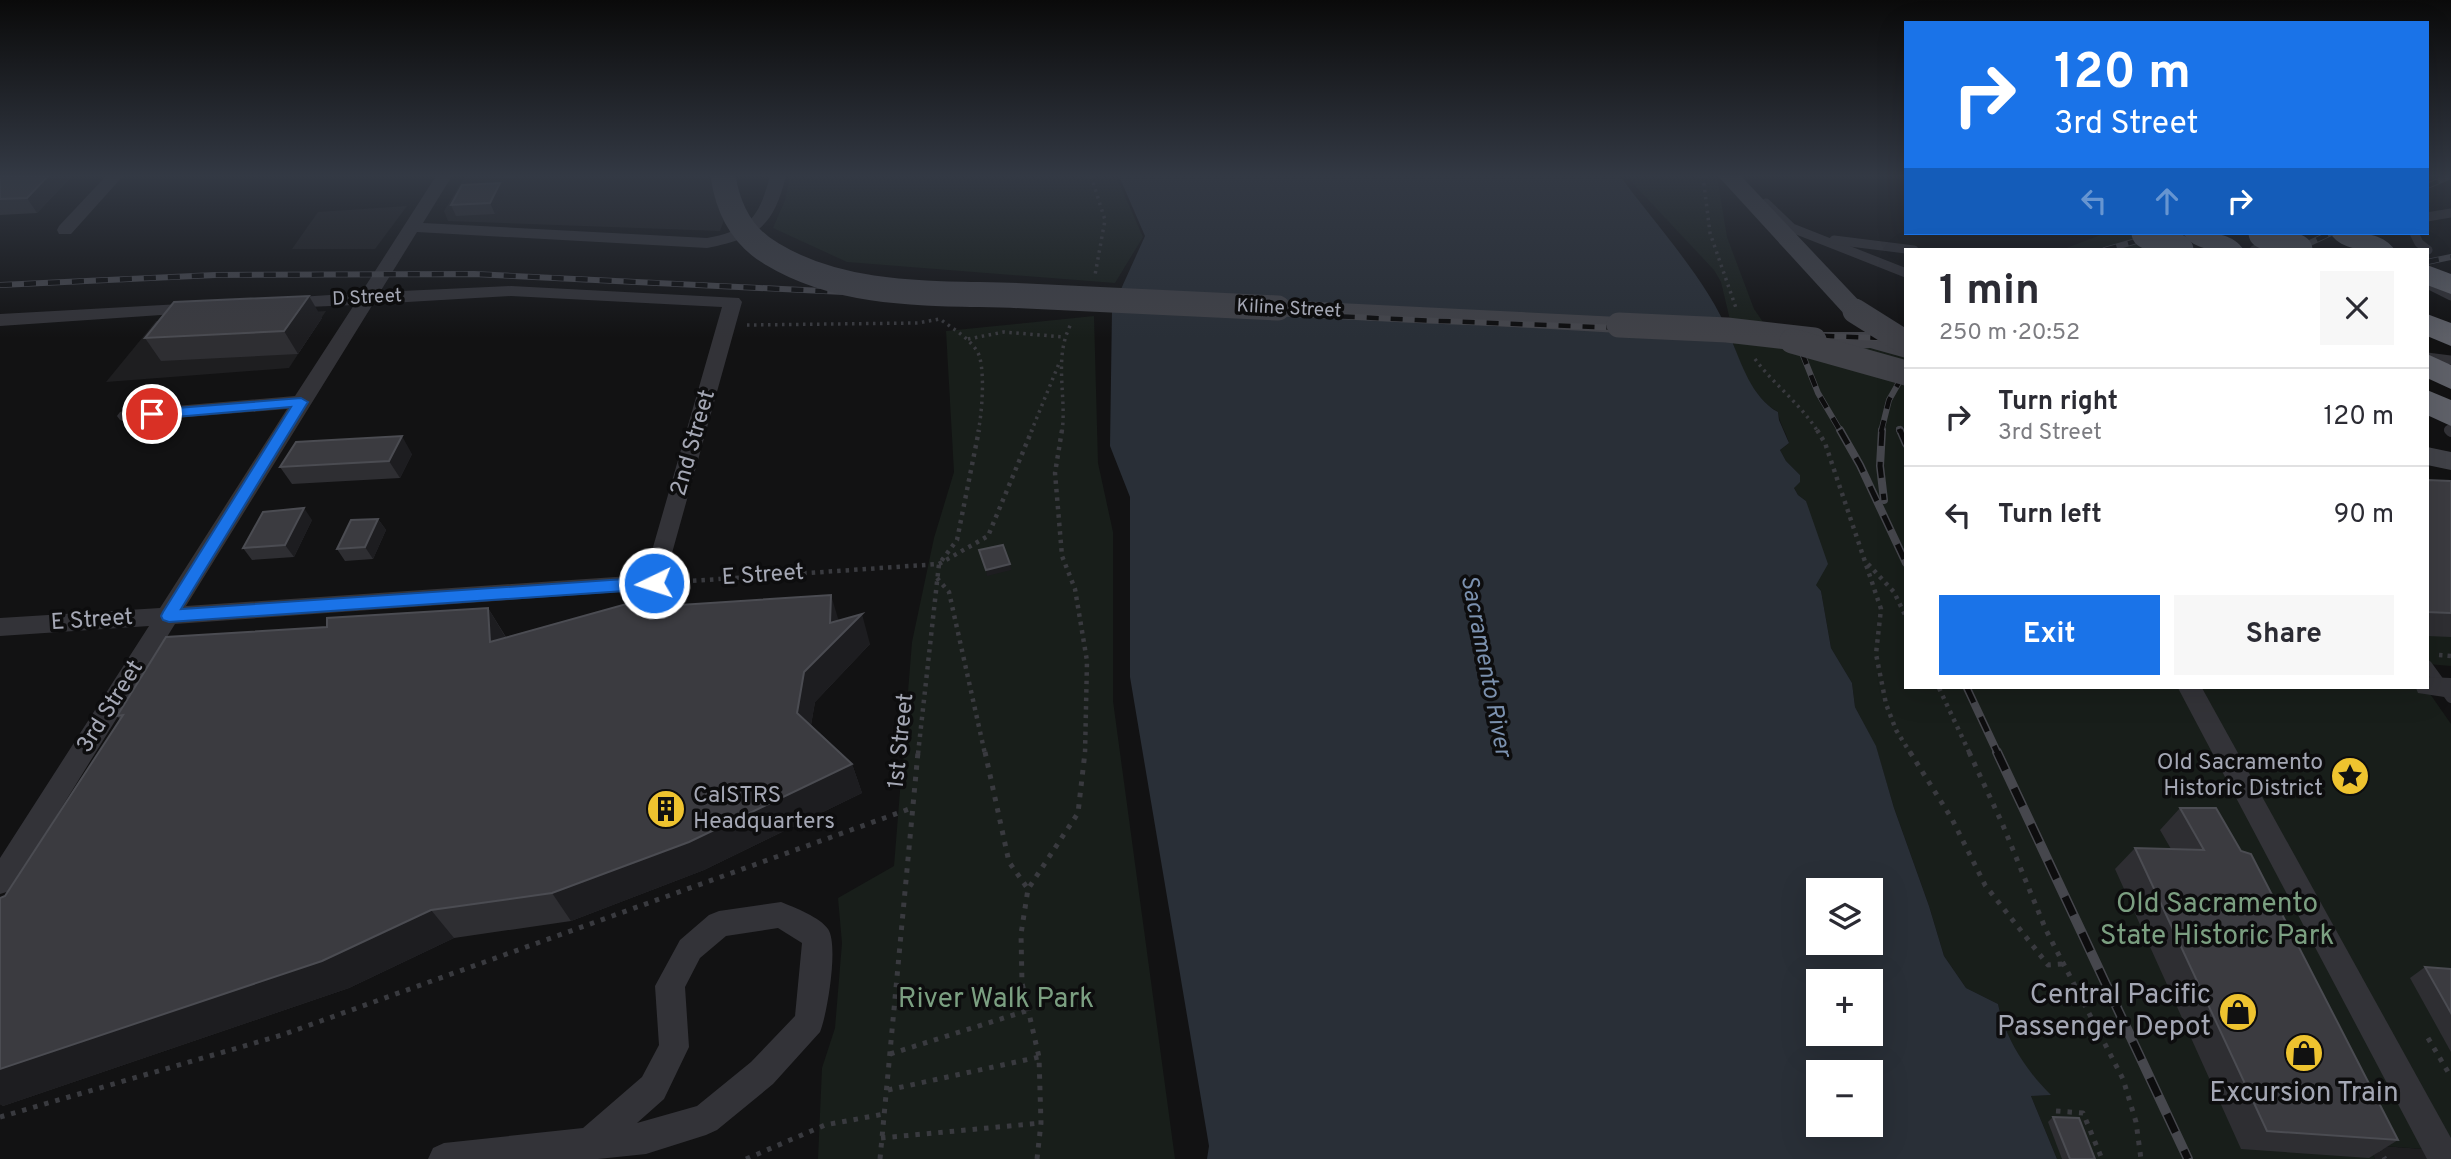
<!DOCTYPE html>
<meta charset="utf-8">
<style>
:root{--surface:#fff;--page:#f7f7f7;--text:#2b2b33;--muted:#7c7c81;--line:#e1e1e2;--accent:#1a73e8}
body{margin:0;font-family:Overpass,sans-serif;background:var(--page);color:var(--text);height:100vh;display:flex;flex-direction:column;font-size:26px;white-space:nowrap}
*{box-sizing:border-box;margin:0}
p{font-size:23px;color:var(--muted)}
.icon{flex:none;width:38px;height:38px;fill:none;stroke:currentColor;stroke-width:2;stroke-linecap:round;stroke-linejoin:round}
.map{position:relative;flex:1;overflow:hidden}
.panel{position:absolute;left:1904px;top:248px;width:525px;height:441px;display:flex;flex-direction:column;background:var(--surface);border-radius:0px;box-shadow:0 7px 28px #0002}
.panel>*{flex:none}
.guide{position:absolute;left:1904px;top:21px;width:525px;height:214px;border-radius:0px;box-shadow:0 7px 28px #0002;background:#1a73e8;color:#fff;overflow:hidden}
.buttons{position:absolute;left:1806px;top:878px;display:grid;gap:14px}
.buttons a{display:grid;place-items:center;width:77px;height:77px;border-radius:0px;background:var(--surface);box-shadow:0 7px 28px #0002;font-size:35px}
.pin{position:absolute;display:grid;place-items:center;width:60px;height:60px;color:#fff;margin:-30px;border:4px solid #fff;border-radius:50%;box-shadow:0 2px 7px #0007}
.me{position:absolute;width:77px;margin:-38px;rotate:266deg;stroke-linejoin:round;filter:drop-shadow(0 0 5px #0008)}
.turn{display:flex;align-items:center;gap:24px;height:147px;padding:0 35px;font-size:32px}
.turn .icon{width:91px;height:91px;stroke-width:2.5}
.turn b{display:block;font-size:49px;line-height:60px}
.lanes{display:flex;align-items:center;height:66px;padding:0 35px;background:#0003;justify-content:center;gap:35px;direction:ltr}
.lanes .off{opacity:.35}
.round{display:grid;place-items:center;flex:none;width:74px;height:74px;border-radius:0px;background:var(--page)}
.overview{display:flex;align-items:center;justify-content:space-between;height:119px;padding:0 35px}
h1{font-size:42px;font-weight:700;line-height:52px}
.cta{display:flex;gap:14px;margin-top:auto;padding:14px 35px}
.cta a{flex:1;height:80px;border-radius:0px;background:var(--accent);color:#fff;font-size:28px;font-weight:700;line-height:80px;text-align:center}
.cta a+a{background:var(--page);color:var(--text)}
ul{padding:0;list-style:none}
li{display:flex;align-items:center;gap:21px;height:98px;padding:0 35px;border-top:2px solid var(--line)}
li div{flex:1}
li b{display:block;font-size:26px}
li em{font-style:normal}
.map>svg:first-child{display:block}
.built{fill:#1e1e20}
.green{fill:#181e1a}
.water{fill:#292f37;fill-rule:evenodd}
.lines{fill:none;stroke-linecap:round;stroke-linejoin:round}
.path-far2{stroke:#393a3f;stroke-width:3.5;stroke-dasharray:2.5 4.5;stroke-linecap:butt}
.path-far1{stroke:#393a3f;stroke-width:4.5;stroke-dasharray:3.5 5;stroke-linecap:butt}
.path{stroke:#393a3f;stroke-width:5;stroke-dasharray:4.5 7;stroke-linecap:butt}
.lane-far1{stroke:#333338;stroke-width:9}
.lane{stroke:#333338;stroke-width:10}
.street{fill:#333338;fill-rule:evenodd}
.secondary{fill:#414248;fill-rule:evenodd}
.highway{fill:#5f6169;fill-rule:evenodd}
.rail-far2-casing{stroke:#46474d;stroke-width:6}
.rail-far1-casing{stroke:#46474d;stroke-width:8}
.rail-casing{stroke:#46474d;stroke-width:10}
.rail-far2{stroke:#0d0d0e;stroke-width:4.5;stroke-dasharray:12;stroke-linecap:butt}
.rail-far1{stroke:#0d0d0e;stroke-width:5;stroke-dasharray:16;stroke-linecap:butt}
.rail{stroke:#0d0d0e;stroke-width:7;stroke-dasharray:20;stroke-linecap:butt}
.secondary-bridge{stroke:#414248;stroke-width:25}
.highway-bridge{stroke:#5f6169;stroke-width:31}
.wall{fill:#2e2e32}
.shaded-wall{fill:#1d1d20}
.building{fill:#3b3b40;stroke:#4b4c52;stroke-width:2}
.route{fill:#1a73e8;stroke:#114b97;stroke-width:2}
.labels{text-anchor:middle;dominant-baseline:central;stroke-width:7;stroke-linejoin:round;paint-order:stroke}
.far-street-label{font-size:19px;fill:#a4a7b4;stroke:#0d0d0e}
.street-label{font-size:23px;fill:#a4a7b4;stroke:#0d0d0e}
.poi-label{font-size:23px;fill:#a4a7b4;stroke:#0d0d0e;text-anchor:end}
.water-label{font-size:24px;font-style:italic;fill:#7b91af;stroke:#0d0d0e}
.near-park-label{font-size:28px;fill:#7b9f81;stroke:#0d0d0e}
.near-poi-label{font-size:28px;fill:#a4a7b4;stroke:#0d0d0e;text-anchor:end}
</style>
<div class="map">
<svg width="2451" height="1159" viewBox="0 0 2451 1159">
<rect width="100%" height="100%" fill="#121213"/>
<g class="built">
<polygon points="465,176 709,176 724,220 720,231 448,221 444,211"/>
<polygon points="407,206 375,249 292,249 318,212"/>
<polygon points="326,311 289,368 106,382 156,321"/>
<polygon points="2368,1145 2451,1151 2451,1159 2375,1159"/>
</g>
<g class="green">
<polygon points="790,176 1116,176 1143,237 1115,283 847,262 773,228 785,200"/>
<polygon points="1626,176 1717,176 1727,237 1754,309 1763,322 1730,320 1721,282 1714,270"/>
<polygon points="2106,233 2213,233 2160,250 2061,250"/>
<polygon points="1094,316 1098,463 1113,532 1113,701 1175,1159 818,1159 822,1068 835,1028 842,943 838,898 894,866 912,642 934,538 954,472 946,331"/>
<path d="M1732,340L1906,350V688H2426L2451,724V1151L2369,1145L2375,1159H2057L2031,1096L2050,1095C2026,1072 2005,1037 1998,1004L1966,988L1944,956L1929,906L1894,808L1876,747L1855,707L1852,683L1831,648L1821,591L1816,585L1806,501L1798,495L1794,488L1800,475L1786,461L1780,450L1789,443C1786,432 1779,423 1778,412C1754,399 1740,366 1732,340Z"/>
<polygon points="2427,496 2451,502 2451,666 2427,664"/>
</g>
<path class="water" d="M1119,176H1620C1656,225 1708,281 1730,336C1741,363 1752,398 1778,412L1779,420L1789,443L1780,450L1786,461L1800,475V482L1794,488L1798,495L1806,501L1828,564L1816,585L1821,591L1831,648L1852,683L1855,707L1876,746L1894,808L1929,906L1944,956L1966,988L1998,1004C2005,1038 2027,1072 2051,1095L2031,1096L2057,1159H1207L1209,1146L1130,677V497L1110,446L1112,309L1145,236ZM1818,891H1871V943H1818ZM1818,982H1871V1034H1818ZM1818,1073H1871V1125H1818Z"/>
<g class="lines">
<g class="path-far2">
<polyline points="1091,176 1105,220 1095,275"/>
<polyline points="1703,176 1710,233 1736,308"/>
<path d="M747,325L918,323L940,319C953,329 968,337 977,351C986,365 982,415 978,432"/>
<polyline points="968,339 1004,332 1064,337"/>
<path d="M1755,359C1774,385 1801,404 1818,432"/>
<polyline points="1031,432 1060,361"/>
<path d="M1062,432C1067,396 1053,358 1071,324"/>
</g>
<g class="path-far1">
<polyline points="1062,430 1055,473 1062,556 1075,589 1087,661 1085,754"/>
<polyline points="1817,430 1825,443 1881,609 1876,654 1886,704 1896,730 1911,754"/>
<polyline points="1868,564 1894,592 1906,617"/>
<polyline points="937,578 949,592 985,754"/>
<polyline points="676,582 939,564 988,536 1032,430"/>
<polyline points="2439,655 2451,656"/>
<polyline points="1939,688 1970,754"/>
<polyline points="918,754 939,564 957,540 979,430"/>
</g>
<g class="path">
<polyline points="985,752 1009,862 1028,889"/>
<polyline points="1910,752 1952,819 1985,885 2048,965 2063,964"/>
<polyline points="1969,752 2002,823 2046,930 2123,1079 2136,1122 2141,1159"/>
<polyline points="2428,1038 2451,1077"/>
<polyline points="890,1054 1026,1011"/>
<polyline points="888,1090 1039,1057"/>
<polyline points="2056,1111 2083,1113 2102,1159"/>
<polyline points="0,1117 282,1035 912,808"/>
<polyline points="881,1138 1041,1123"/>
<polyline points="2378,1147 2385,1159"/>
<polyline points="746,1159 825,1125 884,1114"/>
<polyline points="880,1159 918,752"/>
<polyline points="1037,1159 1041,1123 1039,1057 1022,983 1021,934 1028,889 1078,813 1085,752"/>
</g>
<g class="lane-far1">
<polyline points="1766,203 1792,228 1906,273"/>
<polyline points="2427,217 2451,213"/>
<polyline points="2414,233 2419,243 2428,250"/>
<polyline points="1834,240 1914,250"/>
<polyline points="2254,250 2271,243"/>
<polyline points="2431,286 2451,296"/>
<polyline points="2427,357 2451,360"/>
<polyline points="2449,430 2451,432"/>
</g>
<g class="lane">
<polyline points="2449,430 2451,432"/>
<polyline points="2427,665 2451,698"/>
</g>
<g class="street">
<polygon points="106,176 123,176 71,234 59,234 57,230 59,226"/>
<path d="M436,176H452L423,223L707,238C750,230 759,217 770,176H786C773,227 758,238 707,248L417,232L380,292L511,286L739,298L742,302L662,589L175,624L10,891L0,894V858L149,626L0,636V618L160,608L287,409L127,422L120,420L117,416L120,412L127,410L295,396L354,305L283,308L274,303L283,298L361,293ZM511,296L722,307L645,575L186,606L373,304Z"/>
<polygon points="199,303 208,308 205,312 0,326 0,314"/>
<polygon points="2427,677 2451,678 2451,698 2418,693 2416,688 2427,688"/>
<polygon points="2178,688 2202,688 2451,1138 2451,1159 2427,1159"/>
<path d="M781,902C794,907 821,918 828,929C839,945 827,1015 820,1032L773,1084L717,1130L706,1135L646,1154L598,1159H428L433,1148L444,1143L583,1128L642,1077L659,1045L655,986L680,940L709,915L719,911ZM778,928L802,943L795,1016L751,1062L697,1106L637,1123L664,1099L689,1047L685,987L700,958L726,936Z"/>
</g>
<g class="secondary">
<polygon points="1718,176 1741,176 1864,306 1868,311 1864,316 1855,319 1846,316"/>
<polygon points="1278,300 1619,317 1628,320 1632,325 1628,330 1619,333 1269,313 1265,308 1269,303"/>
<polygon points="1814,332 1871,332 1906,342 1906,358 1870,348 1848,350 1805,346 1801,340 1805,334"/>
<polygon points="2427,447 2451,452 2451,470 2427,465"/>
</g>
<g class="highway">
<path d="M2183,233C2205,233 2230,230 2244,250C2222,251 2195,253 2183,233Z"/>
<path d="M2330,233C2352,233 2380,229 2395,250C2373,251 2343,253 2330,233Z"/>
<polygon points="2427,265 2451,274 2451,294 2427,285"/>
<polygon points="2427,314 2451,323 2451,346 2427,336"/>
<polygon points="2427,354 2451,365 2451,389 2427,378"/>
<polygon points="2427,390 2451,400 2451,426 2427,415"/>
</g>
<defs>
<g id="rail-far2">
<polyline points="2427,186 2451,176"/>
<polyline points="2105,250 2164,233"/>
<polyline points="2295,250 2331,233"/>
<polyline points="2427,262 2451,257"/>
<polyline points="0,285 215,275 474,274 1416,320 1906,339"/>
<polyline points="1802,353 1818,393 1841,432"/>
<polyline points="1899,429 1900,432"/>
<polyline points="1881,432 1889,400 1906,370"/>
</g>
<g id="rail-far1">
<polyline points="1840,430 1860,465 1906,563"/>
<polyline points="1882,430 1880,466 1884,500"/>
<polyline points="1900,430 1906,444"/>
<polyline points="1967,688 1998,754"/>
</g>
<polyline id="rail" points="1997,752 2188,1159"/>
</defs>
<use href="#rail-far2" class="rail-far2-casing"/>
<use href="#rail-far1" class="rail-far1-casing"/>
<use href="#rail" class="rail-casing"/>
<use href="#rail-far2" class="rail-far2"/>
<use href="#rail-far1" class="rail-far1"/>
<use href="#rail" class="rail"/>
<g class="secondary-bridge">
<path d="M723,176C728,209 742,237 772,254C848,300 942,292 1027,296C1111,300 1194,304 1278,308"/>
<polyline points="1855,311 1906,343"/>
<polyline points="1619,325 1727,330 1814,340"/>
<polyline points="1792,341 1906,373"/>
</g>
<g class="highway-bridge">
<polyline points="2147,233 2178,250"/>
<polyline points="2264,233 2297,250"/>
</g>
</g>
<g class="wall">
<polygon points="0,176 72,176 37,213 0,215"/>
<polygon points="494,176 532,176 495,179"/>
<polygon points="500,183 505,194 495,214 456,216 451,205"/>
<polygon points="322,318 298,354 161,361 145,338"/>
<polygon points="412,454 400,478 292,484 280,467"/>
<polygon points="2427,480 2451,481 2451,637 2427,636"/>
<polygon points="378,519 386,530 373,559 345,561 337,549"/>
<polygon points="312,520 294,557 252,560 243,548"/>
<polygon points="648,598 652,606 839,621 870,644 815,702 811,725 852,764 862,793 704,870 571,921 454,938 349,988 3,1106 0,1104 0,898 5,896 120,719 117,716 327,627 488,608 506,637"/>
<polygon points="2180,808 2398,1140 2369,1158 2241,1149 2115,869 2135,848 2171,849 2160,830"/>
<polygon points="2425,967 2451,969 2451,1052 2410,978"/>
<polygon points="2053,1117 2095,1159 2062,1159 2048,1122"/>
</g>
<g class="shaded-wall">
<polygon points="48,176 72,176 37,213 27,198"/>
<polygon points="500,183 505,194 495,214 490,203"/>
<polygon points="309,296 322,318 298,354 284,331"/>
<polygon points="402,436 412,454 400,478 389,461"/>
<polygon points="304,508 312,520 294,557 285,545"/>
<polygon points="378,519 386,530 373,559 365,547"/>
<polygon points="1010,564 1011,570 987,576 986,570"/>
<polygon points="831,595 840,625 862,614 870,644 815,702 808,742 797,713 804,672"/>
<polygon points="488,608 506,638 490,642"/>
<polygon points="852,764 862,793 704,870 571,921 552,893"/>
<polygon points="431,910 454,938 349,988 3,1106 0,1104 0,1069"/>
</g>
<g class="building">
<polygon points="0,176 48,176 27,198 0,199"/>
<polygon points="500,183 490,203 451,205 462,185"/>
<polygon points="309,296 284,331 145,338 174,302"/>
<polygon points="402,436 389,461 280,467 296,442"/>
<polygon points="2427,480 2451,481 2451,613 2427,612"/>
<polygon points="304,508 285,545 243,548 263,512"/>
<polygon points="378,519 365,547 337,549 351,520"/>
<polygon points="1003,545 1010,564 986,570 979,550"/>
<polygon points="831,595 830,623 862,614 804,672 797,713 852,764 689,842 552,893 431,910 322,961 0,1069 0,898 5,896 123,715 117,716 166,637 327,627 327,618 488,608 490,642 648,598 649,607"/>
<polygon points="2180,808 2216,808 2241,851 2251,854 2398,1140 2267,1131 2135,848 2204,850"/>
<polygon points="2425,967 2451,969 2451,1013"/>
<polygon points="2053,1117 2079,1118 2095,1159 2070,1159"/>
</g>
<linearGradient id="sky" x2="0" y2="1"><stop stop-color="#0a0a0a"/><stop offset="0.52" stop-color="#333944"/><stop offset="1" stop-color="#333944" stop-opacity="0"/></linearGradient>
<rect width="2451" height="338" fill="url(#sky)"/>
<polygon class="route" points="301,398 308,402 181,609 654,577 662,583 654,589 169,622 163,620 161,616 163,612 291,407 152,419 145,414 152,410"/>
<defs>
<symbol id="sight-disc" viewBox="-11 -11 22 22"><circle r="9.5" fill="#eec32f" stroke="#0d0d0e"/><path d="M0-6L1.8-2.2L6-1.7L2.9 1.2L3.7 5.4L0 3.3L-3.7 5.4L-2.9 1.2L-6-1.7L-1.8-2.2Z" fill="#111"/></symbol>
<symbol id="building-disc" viewBox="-11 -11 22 22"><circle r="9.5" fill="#eec32f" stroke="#0d0d0e"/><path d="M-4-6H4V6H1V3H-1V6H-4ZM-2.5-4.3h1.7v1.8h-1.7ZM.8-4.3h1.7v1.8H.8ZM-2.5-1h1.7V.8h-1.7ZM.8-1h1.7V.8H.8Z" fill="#111"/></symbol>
<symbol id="shop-disc" viewBox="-11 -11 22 22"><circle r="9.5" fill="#eec32f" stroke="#0d0d0e"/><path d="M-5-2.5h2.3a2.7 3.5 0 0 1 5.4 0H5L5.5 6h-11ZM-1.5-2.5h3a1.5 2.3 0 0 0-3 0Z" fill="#111"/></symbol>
</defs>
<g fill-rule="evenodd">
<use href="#sight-disc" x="2328" y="754" width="44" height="44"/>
<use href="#building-disc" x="644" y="787" width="44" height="44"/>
<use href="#shop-disc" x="2216" y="990" width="44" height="44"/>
<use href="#shop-disc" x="2282" y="1031" width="44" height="44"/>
</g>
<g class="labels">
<g class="far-street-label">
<text transform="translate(367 298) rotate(-3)">D Street</text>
<text transform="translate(1289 309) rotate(3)">Kiline Street</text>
</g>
<g class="street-label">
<text transform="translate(694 443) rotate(-74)">2nd Street</text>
<text transform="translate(763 576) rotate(-4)">E Street</text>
<text transform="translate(92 621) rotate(-4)">E Street</text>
<text transform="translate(111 707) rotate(-58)">3rd Street</text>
<text transform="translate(902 741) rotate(-84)">1st Street</text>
</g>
<g class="poi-label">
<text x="2323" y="763">Old Sacramento<tspan x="2323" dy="26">Historic District</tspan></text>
<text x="693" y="796" text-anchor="start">CalSTRS<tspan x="693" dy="26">Headquarters</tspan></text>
</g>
<g class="water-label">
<text transform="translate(1485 666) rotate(79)">Sacramento River</text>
</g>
<g class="near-park-label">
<text x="2217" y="905">Old Sacramento<tspan x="2217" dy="32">State Historic Park</tspan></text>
<text x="996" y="1000">River Walk Park</text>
</g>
<g class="near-poi-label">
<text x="2211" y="996">Central Pacific<tspan x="2211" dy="32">Passenger Depot</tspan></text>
<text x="2304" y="1094" text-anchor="middle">Excursion Train</text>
</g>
</g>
</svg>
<div class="buttons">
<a><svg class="icon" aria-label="layers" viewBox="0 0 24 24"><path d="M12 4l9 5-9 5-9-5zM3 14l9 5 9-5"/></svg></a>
<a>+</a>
<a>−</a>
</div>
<div class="pin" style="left:152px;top:414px;background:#d93025"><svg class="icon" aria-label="arrive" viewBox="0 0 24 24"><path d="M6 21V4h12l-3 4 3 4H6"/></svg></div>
<svg class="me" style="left:654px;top:583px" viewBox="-20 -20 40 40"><circle r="17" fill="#1a73e8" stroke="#fff" stroke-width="3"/><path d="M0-11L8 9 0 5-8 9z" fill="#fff"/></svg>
<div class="guide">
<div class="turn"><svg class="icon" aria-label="right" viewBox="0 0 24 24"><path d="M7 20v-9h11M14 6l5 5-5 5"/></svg><div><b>120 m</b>3rd Street</div></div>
<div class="lanes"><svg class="icon off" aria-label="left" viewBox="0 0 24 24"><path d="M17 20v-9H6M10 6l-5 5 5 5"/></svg><svg class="icon off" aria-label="ahead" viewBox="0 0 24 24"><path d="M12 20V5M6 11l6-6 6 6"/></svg><svg class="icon" aria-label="right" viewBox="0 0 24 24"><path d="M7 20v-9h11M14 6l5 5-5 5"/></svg></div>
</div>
<section class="panel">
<div class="overview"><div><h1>1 min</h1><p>250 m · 20:52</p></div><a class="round"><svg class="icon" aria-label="close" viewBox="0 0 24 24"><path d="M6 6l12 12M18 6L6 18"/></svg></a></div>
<ul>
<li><svg class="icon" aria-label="right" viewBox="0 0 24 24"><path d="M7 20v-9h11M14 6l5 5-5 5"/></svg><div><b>Turn right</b><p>3rd Street</p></div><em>120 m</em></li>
<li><svg class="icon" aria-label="left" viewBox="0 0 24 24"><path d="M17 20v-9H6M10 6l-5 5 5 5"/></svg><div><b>Turn left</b></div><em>90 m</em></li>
</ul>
<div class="cta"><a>Exit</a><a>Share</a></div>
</section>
</div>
